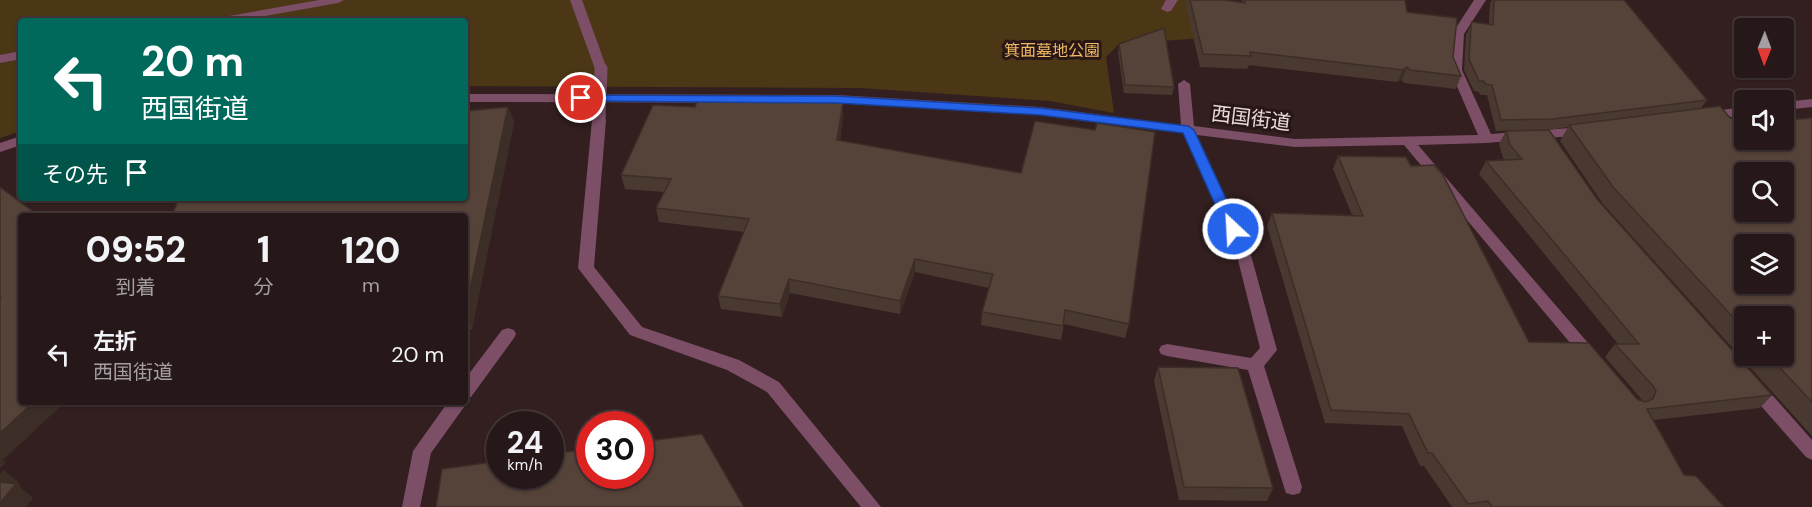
<!DOCTYPE html>
<html lang="ja">
<meta charset="utf-8">
<style>
:root{--surface:#261718;--page:#322425;--text:#f1f3f6;--muted:#a49fa2;--line:#423637}
body{margin:0;font-family:"DM Sans","Noto Sans JP",sans-serif;background:var(--page);color:var(--text);height:100vh;display:flex;flex-direction:column;font-size:22px;white-space:nowrap}
*{box-sizing:border-box;margin:0}
p{font-size:20px;color:var(--muted)}
.icon{flex:none;width:33px;height:33px;fill:none;stroke:currentColor;stroke-width:2;stroke-linecap:round;stroke-linejoin:round}
.map{position:relative;flex:1;overflow:hidden}
.panel{position:absolute;left:18px;top:213px;width:450px;height:192px;display:flex;flex-direction:column;background:var(--surface);border-radius:6px;box-shadow:0 2px 4px #0004,0 0 0 2px var(--line)}
.panel>*{flex:none}
.banner{position:absolute;left:18px;top:18px;width:450px;height:183px;border-radius:6px;box-shadow:0 2px 4px #0004,0 0 0 2px var(--line);background:#00695c;color:#fff;overflow:hidden}
.needle{width:39px;rotate:181deg}
.controls{position:absolute;left:1734px;top:18px;display:grid;gap:12px}
.controls a{display:grid;place-items:center;width:60px;height:60px;border-radius:6px;background:var(--surface);box-shadow:0 2px 4px #0004,0 0 0 2px var(--line);font-size:30px}
.speed{position:absolute;left:486px;top:411px;display:flex;gap:12px;font-size:30px;font-weight:700;text-align:center}
.speed>*{display:grid;place-content:center;width:78px;height:78px;border-radius:50%;background:var(--surface);box-shadow:0 2px 4px #0004,0 0 0 2px var(--line);line-height:1}
.speed small{font-size:15px;font-weight:400}
.speed .limit{border:9px solid #d22;background:#fff;color:#111}
.pin{position:absolute;display:grid;place-items:center;width:51px;height:51px;color:#fff;margin:-26px;border:3px solid #fff;border-radius:50%;box-shadow:0 2px 6px #0007}
.me{position:absolute;width:66px;margin:-33px;rotate:335deg;stroke-linejoin:round;filter:drop-shadow(0 0 4px #0008)}
.turn{display:flex;align-items:center;gap:21px;height:126px;padding:0 24px;font-size:27px}
.turn .icon{width:78px;height:78px;stroke-width:2.5}
.turn b{display:block;font-size:42px;line-height:51px}
.then{display:flex;align-items:center;height:57px;padding:0 24px;background:#0003;gap:12px;font-size:22px}
.eta{display:flex;justify-content:space-evenly;align-items:center;height:102px;text-align:center}
.eta b{font-size:36px;font-weight:800;line-height:42px}
ul{padding:0;list-style:none}
li{display:flex;align-items:center;gap:18px;height:78px;padding:0 24px}
li div{flex:1}
li b{display:block;font-size:22px}
li em{font-style:normal}
.map>svg:first-child{display:block}
.green{fill:#4b3715}
.lines{fill:none;stroke-linecap:round;stroke-linejoin:round}
.minor{fill:#7c4f67;fill-rule:evenodd}
.minor-bridge{stroke:#7c4f67;stroke-width:13}
.wall{fill:#493930;fill-rule:evenodd}
.shaded-wall{fill:#3c2e27}
.building{fill:#554238;stroke:#3c2e27;stroke-width:1.5;fill-rule:evenodd}
.route{fill:#2563eb;stroke:#184099;stroke-width:1.5}
.labels{text-anchor:middle;dominant-baseline:central;stroke-width:6;stroke-linejoin:round;paint-order:stroke}
.far-park-label{font-size:16px;fill:#efba61;stroke:#291617}
.street-label{font-size:20px;fill:#e9dada;stroke:#291617}
</style>
<div class="map">
<svg width="1812" height="507" viewBox="0 0 1812 507">
<rect width="100%" height="100%" fill="#331f20"/>
<polygon class="green" points="0,0 1231,0 1219,37 1119,44 1106,57 1114,113 1050,101 860,88 465,86 465,21 21,21 21,131 0,138"/>
<g class="lines">
<g class="minor">
<polygon points="319,0 344,0 338,3 238,21 212,21 218,18"/>
<polygon points="570,0 582,0 607,69 605,72 601,73 595,69"/>
<polygon points="1166,0 1178,0 1171,11 1167,12 1161,9"/>
<polygon points="1474,0 1486,0 1464,34 1462,70 1491,134 1584,127 1591,131 1584,135 1486,143 1418,145 1601,358 1599,363 1593,364 1587,363 1404,145 1295,147 1197,135 1249,248 1277,350 1264,366 1302,487 1300,493 1293,495 1286,493 1284,487 1248,370 1167,356 1161,354 1159,350 1161,346 1167,344 1251,358 1260,348 1235,248 1183,133 1040,115 837,103 465,102 465,94 837,95 1040,107 1181,125 1178,84 1184,80 1190,84 1194,126 1295,139 1478,135 1450,70 1452,34"/>
<polygon points="21,51 21,59 0,63 0,55"/>
<polygon points="1812,99 1812,107 1784,110 1784,102"/>
<polygon points="1744,107 1744,115 1706,120 1700,116 1706,112"/>
<polygon points="599,116 606,120 594,267 642,327 739,360 779,382 881,507 861,507 767,392 727,370 630,335 581,272 578,268 592,120"/>
<polygon points="21,136 21,145 0,152 0,143"/>
<polygon points="508,328 514,330 516,334 514,338 471,397 465,399 465,379 502,330"/>
<polygon points="1753,378 1759,380 1812,440 1812,460 1806,457 1747,390 1745,385 1747,380"/>
<polygon points="465,399 467,402 464,407 431,453 420,507 402,507 413,451 448,402 465,402"/>
</g>
<polyline class="minor-bridge" points="599,120 601,69"/>
</g>
<g class="wall">
<polygon points="1187,0 1224,0 1242,3 1242,0 1405,0 1407,12 1453,57 1461,76 1456,89 1404,83 1402,80 1397,82 1249,65 1247,69 1200,67 1186,6"/>
<path d="M1492,0H1624L1707,100L1701,108L1744,140L1812,118V436L1603,204L1560,141L1568,127L1548,130L1597,199L1772,395L1760,408L1653,420L1684,475L1724,507H1452L1424,466H1420L1402,426L1325,423L1267,226L1272,213L1352,215L1333,169L1338,156L1411,166L1529,342L1637,399L1643,401L1605,357L1615,344H1618L1479,174L1486,161L1505,160L1503,158L1499,144L1506,131L1539,130L1496,131L1487,95H1480L1479,92L1474,91L1464,70L1466,35L1471,25L1489,24L1490,4ZM1744,316L1784,356H1744Z"/>
<polygon points="1119,44 1174,87 1172,95 1124,93 1118,52"/>
<polygon points="508,107 514,122 472,329 465,330 465,198"/>
<polygon points="843,117 840,141 1129,324 1125,338 1064,324 1061,340 981,325 982,312 989,288 915,272 900,314 790,293 782,317 721,309 718,296 744,232 659,222 656,208 664,192 625,189 621,175"/>
<polygon points="1158,367 1273,488 1267,501 1179,500 1154,381"/>
</g>
<g class="shaded-wall">
<polygon points="1407,67 1402,80 1397,82 1403,70"/>
<polygon points="843,103 843,117 838,154 837,140"/>
<polygon points="508,107 514,122 472,329 465,314"/>
<polygon points="915,259 915,272 900,314 900,301"/>
<polygon points="789,279 790,293 782,317 780,304"/>
<polygon points="34,402 65,402 3,460 6,462 0,468 0,433"/>
<polygon points="4,470 20,484 19,486 33,498 26,507 0,507 0,474"/>
</g>
<g class="building">
<polygon points="1190,0 1224,0 1245,3 1245,0 1405,0 1407,12 1457,18 1453,57 1461,76 1410,70 1407,67 1403,70 1250,52 1251,56 1203,54"/>
<polygon points="1494,0 1624,0 1707,100 1553,119 1501,120 1492,85 1485,84 1484,81 1479,81 1469,59 1471,25 1472,22 1493,25"/>
<polygon points="1164,28 1174,87 1125,85 1119,44"/>
<polygon points="698,98 843,103 837,140 1021,173 1035,121 1095,130 1097,123 1155,132 1129,324 1065,310 1063,326 982,312 993,274 915,259 900,301 789,279 780,304 718,296 749,219 656,208 671,179 621,175 653,105 695,107"/>
<path d="M1720,106L1730,118H1741L1744,121V140H1784V120L1812,118V402L1769,356H1784V316H1744V329L1613,187L1569,125ZM1744,172H1784V212H1744ZM1744,244H1784V284H1744Z"/>
<polygon points="508,107 465,314 465,216 172,216 179,198 465,198 465,111"/>
<polygon points="1549,130 1597,199 1772,395 1647,409 1684,475 1696,476 1724,507 1492,507 1488,501 1468,504 1432,453 1428,453 1409,414 1331,410 1272,213 1363,216 1338,156 1406,157 1411,166 1434,165 1443,175 1529,342 1589,343 1637,399 1645,402 1653,399 1656,391 1653,386 1615,344 1639,344 1486,161 1522,159 1510,145 1506,131"/>
<polygon points="0,187 39,216 21,216 21,402 34,402 0,433 0,299 1,298 0,297"/>
<polygon points="1158,367 1238,368 1273,488 1184,487"/>
<polygon points="702,434 744,507 436,507 442,469 500,461 500,476 550,476 550,454 590,449 590,476 640,476 640,442"/>
<polygon points="0,482 16,484 0,503"/>
</g>
<polygon class="route" points="581,95 837,96 1040,108 1188,126 1194,130 1240,229 1233,233 1226,229 1183,133 1040,115 837,103 577,101 577,96"/>
<g class="labels">
<g class="far-park-label">
<text x="1052" y="50">箕面墓地公園</text>
</g>
<g class="street-label">
<text transform="translate(1251 118) rotate(7)">西国街道</text>
</g>
</g>
</svg>
<div class="controls">
<a><svg class="needle" viewBox="-14 -14 28 28"><path d="M0-13l5 13h-10z" fill="#e53935"/><path d="M0 13l5-13h-10z" fill="#a49fa2"/></svg></a>
<a><svg class="icon" aria-label="sound" viewBox="0 0 24 24"><path d="M4 9h4l5-4v14l-5-4H4zM17 9q2 3 0 6"/></svg></a>
<a><svg class="icon" aria-label="search" viewBox="0 0 24 24"><circle cx="10" cy="10" r="6"/><path d="M15 15l6 6"/></svg></a>
<a><svg class="icon" aria-label="layers" viewBox="0 0 24 24"><path d="M12 4l9 5-9 5-9-5zM3 14l9 5 9-5"/></svg></a>
<a>+</a>
</div>
<div class="speed"><div>24<small>km/h</small></div><div class="limit">30</div></div>
<div class="pin" style="left:581px;top:98px;background:#d93025"><svg class="icon" aria-label="arrive" viewBox="0 0 24 24"><path d="M6 21V4h12l-3 4 3 4H6"/></svg></div>
<svg class="me" style="left:1233px;top:229px" viewBox="-20 -20 40 40"><circle r="17" fill="#2563eb" stroke="#fff" stroke-width="3"/><path d="M0-11L8 9 0 5-8 9z" fill="#fff"/></svg>
<div class="banner">
<div class="turn"><svg class="icon" aria-label="left" viewBox="0 0 24 24"><path d="M17 20v-9H6M10 6l-5 5 5 5"/></svg><div><b>20 m</b>西国街道</div></div>
<div class="then">その先<svg class="icon" aria-label="arrive" viewBox="0 0 24 24"><path d="M6 21V4h12l-3 4 3 4H6"/></svg></div>
</div>
<section class="panel">
<div class="eta">
<div><b>09:52</b><p>到着</p></div>
<div><b>1</b><p>分</p></div>
<div><b>120</b><p>m</p></div>
</div>
<ul>
<li><svg class="icon" aria-label="left" viewBox="0 0 24 24"><path d="M17 20v-9H6M10 6l-5 5 5 5"/></svg><div><b>左折</b><p>西国街道</p></div><em>20 m</em></li>
</ul>
</section>
</div>
